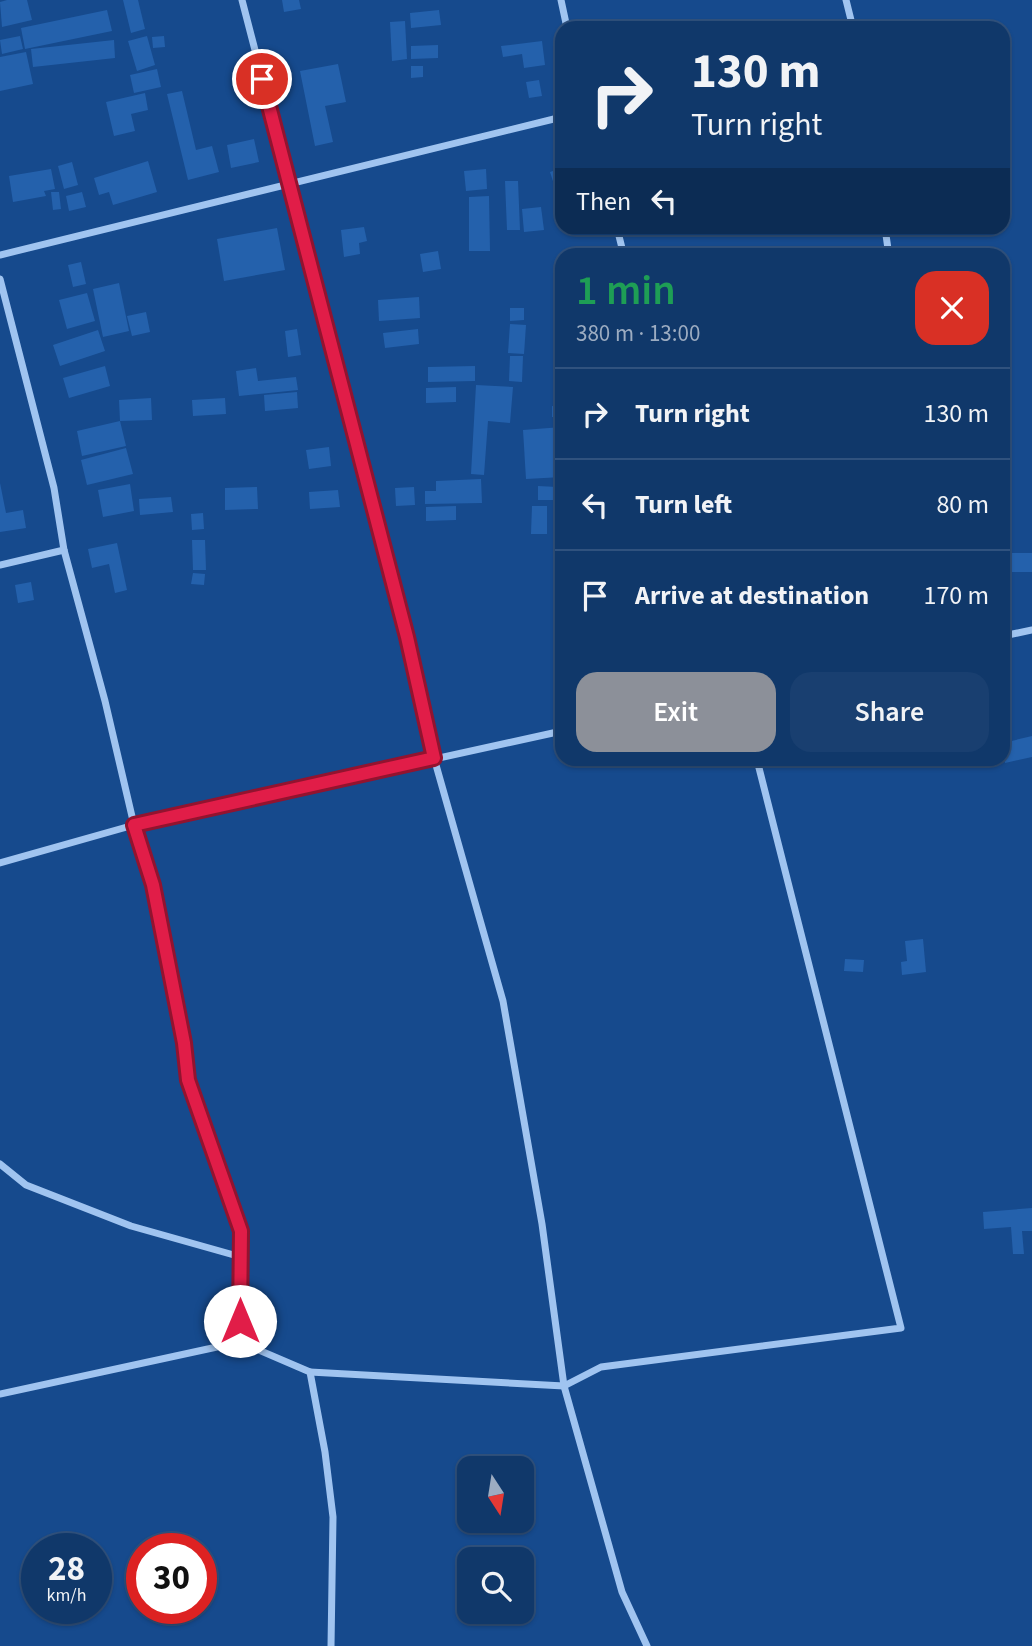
<!DOCTYPE html>
<meta charset="utf-8">
<style>
:root{--surface:#10386a;--page:#193f70;--text:#f1f3f6;--muted:#9cacc1;--line:#30527e;--accent:#8c9099}
body{margin:0;font-family:"Source Sans 3",sans-serif;background:var(--page);color:var(--text);height:100vh;display:flex;flex-direction:column;font-size:26px;white-space:nowrap}
*{box-sizing:border-box;margin:0}
p{font-size:23px;color:var(--muted)}
.icon{flex:none;width:38px;height:38px;fill:none;stroke:currentColor;stroke-width:2;stroke-linecap:round;stroke-linejoin:round}
.map{position:relative;flex:1;overflow:hidden}
.details{position:absolute;left:555px;top:248px;width:455px;height:518px;display:flex;flex-direction:column;background:var(--surface);border-radius:21px;box-shadow:0 2px 5px #0004,0 0 0 2px var(--line)}
.details>*{flex:none}
.hud{position:absolute;left:555px;top:21px;width:455px;height:214px;border-radius:21px;box-shadow:0 2px 5px #0004,0 0 0 2px var(--line);background:#10386a;color:var(--text);overflow:hidden}
.needle{width:46px;rotate:168deg}
.controls{position:absolute;left:457px;top:1456px;display:grid;gap:14px}
.controls a{display:grid;place-items:center;width:77px;height:77px;border-radius:14px;background:var(--surface);box-shadow:0 2px 5px #0004,0 0 0 2px var(--line);font-size:35px}
.speed{position:absolute;left:21px;top:1533px;display:flex;gap:14px;font-size:35px;font-weight:700;text-align:center}
.speed>*{display:grid;place-content:center;width:91px;height:91px;border-radius:50%;background:var(--surface);box-shadow:0 2px 5px #0004,0 0 0 2px var(--line);line-height:1}
.speed small{font-size:18px;font-weight:400}
.speed .limit{border:10px solid #d22;background:#fff;color:#111}
.pin{position:absolute;display:grid;place-items:center;width:60px;height:60px;color:#fff;margin:-30px;border:4px solid #fff;border-radius:50%;box-shadow:0 2px 7px #0007}
.me{position:absolute;width:77px;margin:-38px;rotate:0deg;stroke-linejoin:round;filter:drop-shadow(0 0 5px #0008)}
.turn{display:flex;align-items:center;gap:24px;height:147px;padding:0 21px;font-size:32px}
.turn .icon{width:91px;height:91px;stroke-width:2.5}
.turn b{display:block;font-size:49px;line-height:60px}
.then{display:flex;align-items:center;height:66px;padding:0 21px;background:#0003;gap:14px;font-size:26px}
.round{display:grid;place-items:center;flex:none;width:74px;height:74px;border-radius:21px;background:var(--page)}
.overview{display:flex;align-items:center;justify-content:space-between;height:119px;padding:0 21px}
h1{font-size:42px;font-weight:600;line-height:52px;color:#1e9e55}
.cta{display:flex;gap:14px;margin-top:auto;padding:14px 21px}
.cta a{flex:1;height:80px;border-radius:21px;background:var(--accent);color:#fff;font-size:28px;font-weight:600;line-height:80px;text-align:center}
.cta a+a{background:var(--page);color:var(--text)}
ul{padding:0;list-style:none}
li{display:flex;align-items:center;gap:21px;height:91px;padding:0 21px;border-top:2px solid var(--line)}
li div{flex:1}
li b{display:block;font-size:26px}
li em{font-style:normal}
.map>svg:first-child{display:block}
.building{fill:#2461ac}
.lines{fill:none;stroke-linecap:round;stroke-linejoin:round}
.minor{stroke:#a0c4f0;stroke-width:7}
.route-casing{stroke:#92132f;stroke-width:18}
.route{stroke:#e11d48;stroke-width:12}
</style>
<div class="map">
<svg width="1032" height="1646" viewBox="0 0 1032 1646">
<rect width="100%" height="100%" fill="#164a8d"/>
<g class="building">
<polygon points="7,0 27,0 32,20 2,27 0,2"/>
<polygon points="123,0 138,0 145,29 131,33"/>
<polygon points="282,0 299,0 301,9 284,12"/>
<polygon points="107,10 112,31 25,49 21,28"/>
<polygon points="439,10 441,25 411,28 410,13"/>
<polygon points="405,21 407,59 392,61 390,22"/>
<polygon points="20,36 23,49 2,54 0,40"/>
<polygon points="147,36 155,65 137,71 128,41"/>
<polygon points="164,36 165,47 153,48 152,37"/>
<polygon points="114,40 115,58 33,67 31,49"/>
<polygon points="542,41 545,65 524,68 522,54 503,57 501,46"/>
<polygon points="438,45 438,58 411,59 411,46"/>
<polygon points="26,52 33,84 0,91 0,57"/>
<polygon points="338,64 346,102 325,106 333,142 315,146 300,71"/>
<polygon points="411,66 423,66 423,77 411,78"/>
<polygon points="157,69 161,87 134,93 130,75"/>
<polygon points="539,80 542,96 529,98 526,82"/>
<polygon points="182,91 196,150 212,146 219,172 188,180 167,94"/>
<polygon points="145,93 148,110 131,114 135,131 114,136 106,102"/>
<polygon points="254,139 259,162 231,168 227,145"/>
<polygon points="148,161 157,192 113,205 109,192 99,195 94,178"/>
<polygon points="72,162 78,185 64,189 58,166"/>
<polygon points="562,168 562,206 561,206 550,172"/>
<polygon points="51,169 55,189 44,191 46,196 13,202 9,176"/>
<polygon points="486,169 487,189 466,191 464,171"/>
<polygon points="505,181 518,181 520,230 507,230"/>
<polygon points="51,192 59,192 61,209 53,210"/>
<polygon points="82,192 86,207 69,211 66,196"/>
<polygon points="489,196 490,251 469,251 469,197"/>
<polygon points="541,207 544,230 524,232 522,209"/>
<polygon points="364,227 367,241 359,243 360,254 344,257 341,230"/>
<polygon points="277,228 285,270 224,281 217,239"/>
<polygon points="438,251 441,269 423,272 420,254"/>
<polygon points="81,262 86,284 73,287 68,265"/>
<polygon points="119,283 129,331 103,337 93,289"/>
<polygon points="87,293 95,321 67,329 59,300"/>
<polygon points="419,297 420,318 379,321 378,300"/>
<polygon points="510,308 524,308 524,320 510,321"/>
<polygon points="146,312 150,332 132,336 127,316"/>
<polygon points="510,324 526,325 524,354 508,353"/>
<polygon points="297,329 301,355 288,357 285,331"/>
<polygon points="418,329 419,344 385,348 383,333"/>
<polygon points="98,330 105,351 60,366 53,345"/>
<polygon points="510,356 523,356 522,382 509,381"/>
<polygon points="105,366 110,386 69,398 63,378"/>
<polygon points="475,366 475,381 428,382 428,367"/>
<polygon points="256,368 258,381 296,377 298,390 239,396 236,371"/>
<polygon points="476,385 513,387 510,423 488,421 484,475 471,474"/>
<polygon points="456,387 456,402 426,403 426,388"/>
<polygon points="297,392 298,408 265,411 264,395"/>
<polygon points="151,398 152,420 120,421 126,446 82,456 77,431 120,421 119,400"/>
<polygon points="225,398 226,414 193,416 192,400"/>
<polygon points="552,406 562,407 562,418 552,417"/>
<polygon points="562,427 562,477 526,479 523,430"/>
<polygon points="329,447 331,466 309,469 306,450"/>
<polygon points="126,448 133,474 87,485 81,460"/>
<polygon points="481,479 482,503 425,504 425,491 436,491 436,481"/>
<polygon points="557,479 562,479 562,500 538,500 538,486 557,487"/>
<polygon points="0,483 6,513 23,510 26,528 0,532"/>
<polygon points="130,484 134,511 103,517 98,490"/>
<polygon points="257,487 258,509 225,510 225,488"/>
<polygon points="414,487 415,505 396,506 395,488"/>
<polygon points="338,490 340,507 310,509 309,492"/>
<polygon points="171,497 173,512 140,515 139,499"/>
<polygon points="456,506 456,520 426,521 426,507"/>
<polygon points="532,506 547,506 547,534 531,534"/>
<polygon points="203,513 204,529 192,530 191,514"/>
<polygon points="192,540 205,540 206,570 193,570"/>
<polygon points="117,543 127,590 115,593 109,564 92,568 88,549"/>
<rect x="1003" y="553" width="29" height="19"/>
<polygon points="193,573 205,574 204,585 191,584"/>
<polygon points="31,582 34,600 18,603 15,585"/>
<polygon points="1032,736 1032,757 1005,763 1003,743"/>
<polygon points="923,939 926,972 902,975 901,962 907,961 905,941"/>
<polygon points="845,959 864,960 863,972 844,971"/>
<polygon points="1032,1208 1032,1231 1022,1231 1024,1254 1013,1254 1011,1227 984,1229 983,1212"/>
</g>
<g class="lines">
<g class="minor">
<polyline points="242,0 407,637 434,758 503,1001 542,1224 564,1386 310,1372"/>
<polyline points="561,0 567,28"/>
<polyline points="846,0 853,28"/>
<polyline points="617,228 624,256"/>
<polyline points="885,228 889,256"/>
<polyline points="0,255 562,117"/>
<polyline points="0,279 54,488 64,550 105,701 134,825 153,885 184,1043 188,1080 241,1231 240,1342"/>
<polyline points="0,565 64,550"/>
<polyline points="1003,636 1032,630"/>
<polyline points="0,863 134,825 562,731"/>
<polyline points="0,1164 26,1185 131,1226 241,1257"/>
<polyline points="0,1394 240,1342 310,1372 325,1452 333,1517 331,1646"/>
<polyline points="647,1646 622,1592 564,1386 601,1367 901,1328 757,760"/>
</g>
</g>
<g class="lines">
<defs>
<polyline id="route" points="240,1321 241,1231 188,1080 184,1043 153,885 134,825 434,758 407,637 262,79"/>
</defs>
<use href="#route" class="route-casing"/>
<use href="#route" class="route"/>
</g>
</svg>
<div class="controls">
<a><svg class="needle" viewBox="-14 -14 28 28"><path d="M0-13l5 13h-10z" fill="#e53935"/><path d="M0 13l5-13h-10z" fill="#9cacc1"/></svg></a>
<a><svg class="icon" aria-label="search" viewBox="0 0 24 24"><circle cx="10" cy="10" r="6"/><path d="M15 15l6 6"/></svg></a>
</div>
<div class="speed"><div>28<small>km/h</small></div><div class="limit">30</div></div>
<div class="pin" style="left:262px;top:79px;background:#d93025"><svg class="icon" aria-label="arrive" viewBox="0 0 24 24"><path d="M6 21V4h12l-3 4 3 4H6"/></svg></div>
<svg class="me" style="left:240px;top:1321px" viewBox="-20 -20 40 40"><circle r="19" fill="#fff"/><path d="M0-13L10 11 0 6-10 11z" fill="#e11d48"/></svg>
<div class="hud">
<div class="turn"><svg class="icon" aria-label="right" viewBox="0 0 24 24"><path d="M7 20v-9h11M14 6l5 5-5 5"/></svg><div><b>130 m</b>Turn right</div></div>
<div class="then">Then<svg class="icon" aria-label="left" viewBox="0 0 24 24"><path d="M17 20v-9H6M10 6l-5 5 5 5"/></svg></div>
</div>
<section class="details">
<div class="overview"><div><h1>1 min</h1><p>380 m · 13:00</p></div><a class="round" style="background:#d93025;color:#fff"><svg class="icon" aria-label="close" viewBox="0 0 24 24"><path d="M6 6l12 12M18 6L6 18"/></svg></a></div>
<ul>
<li><svg class="icon" aria-label="right" viewBox="0 0 24 24"><path d="M7 20v-9h11M14 6l5 5-5 5"/></svg><div><b>Turn right</b></div><em>130 m</em></li>
<li><svg class="icon" aria-label="left" viewBox="0 0 24 24"><path d="M17 20v-9H6M10 6l-5 5 5 5"/></svg><div><b>Turn left</b></div><em>80 m</em></li>
<li><svg class="icon" aria-label="arrive" viewBox="0 0 24 24"><path d="M6 21V4h12l-3 4 3 4H6"/></svg><div><b>Arrive at destination</b></div><em>170 m</em></li>
</ul>
<div class="cta"><a>Exit</a><a>Share</a></div>
</section>
</div>
